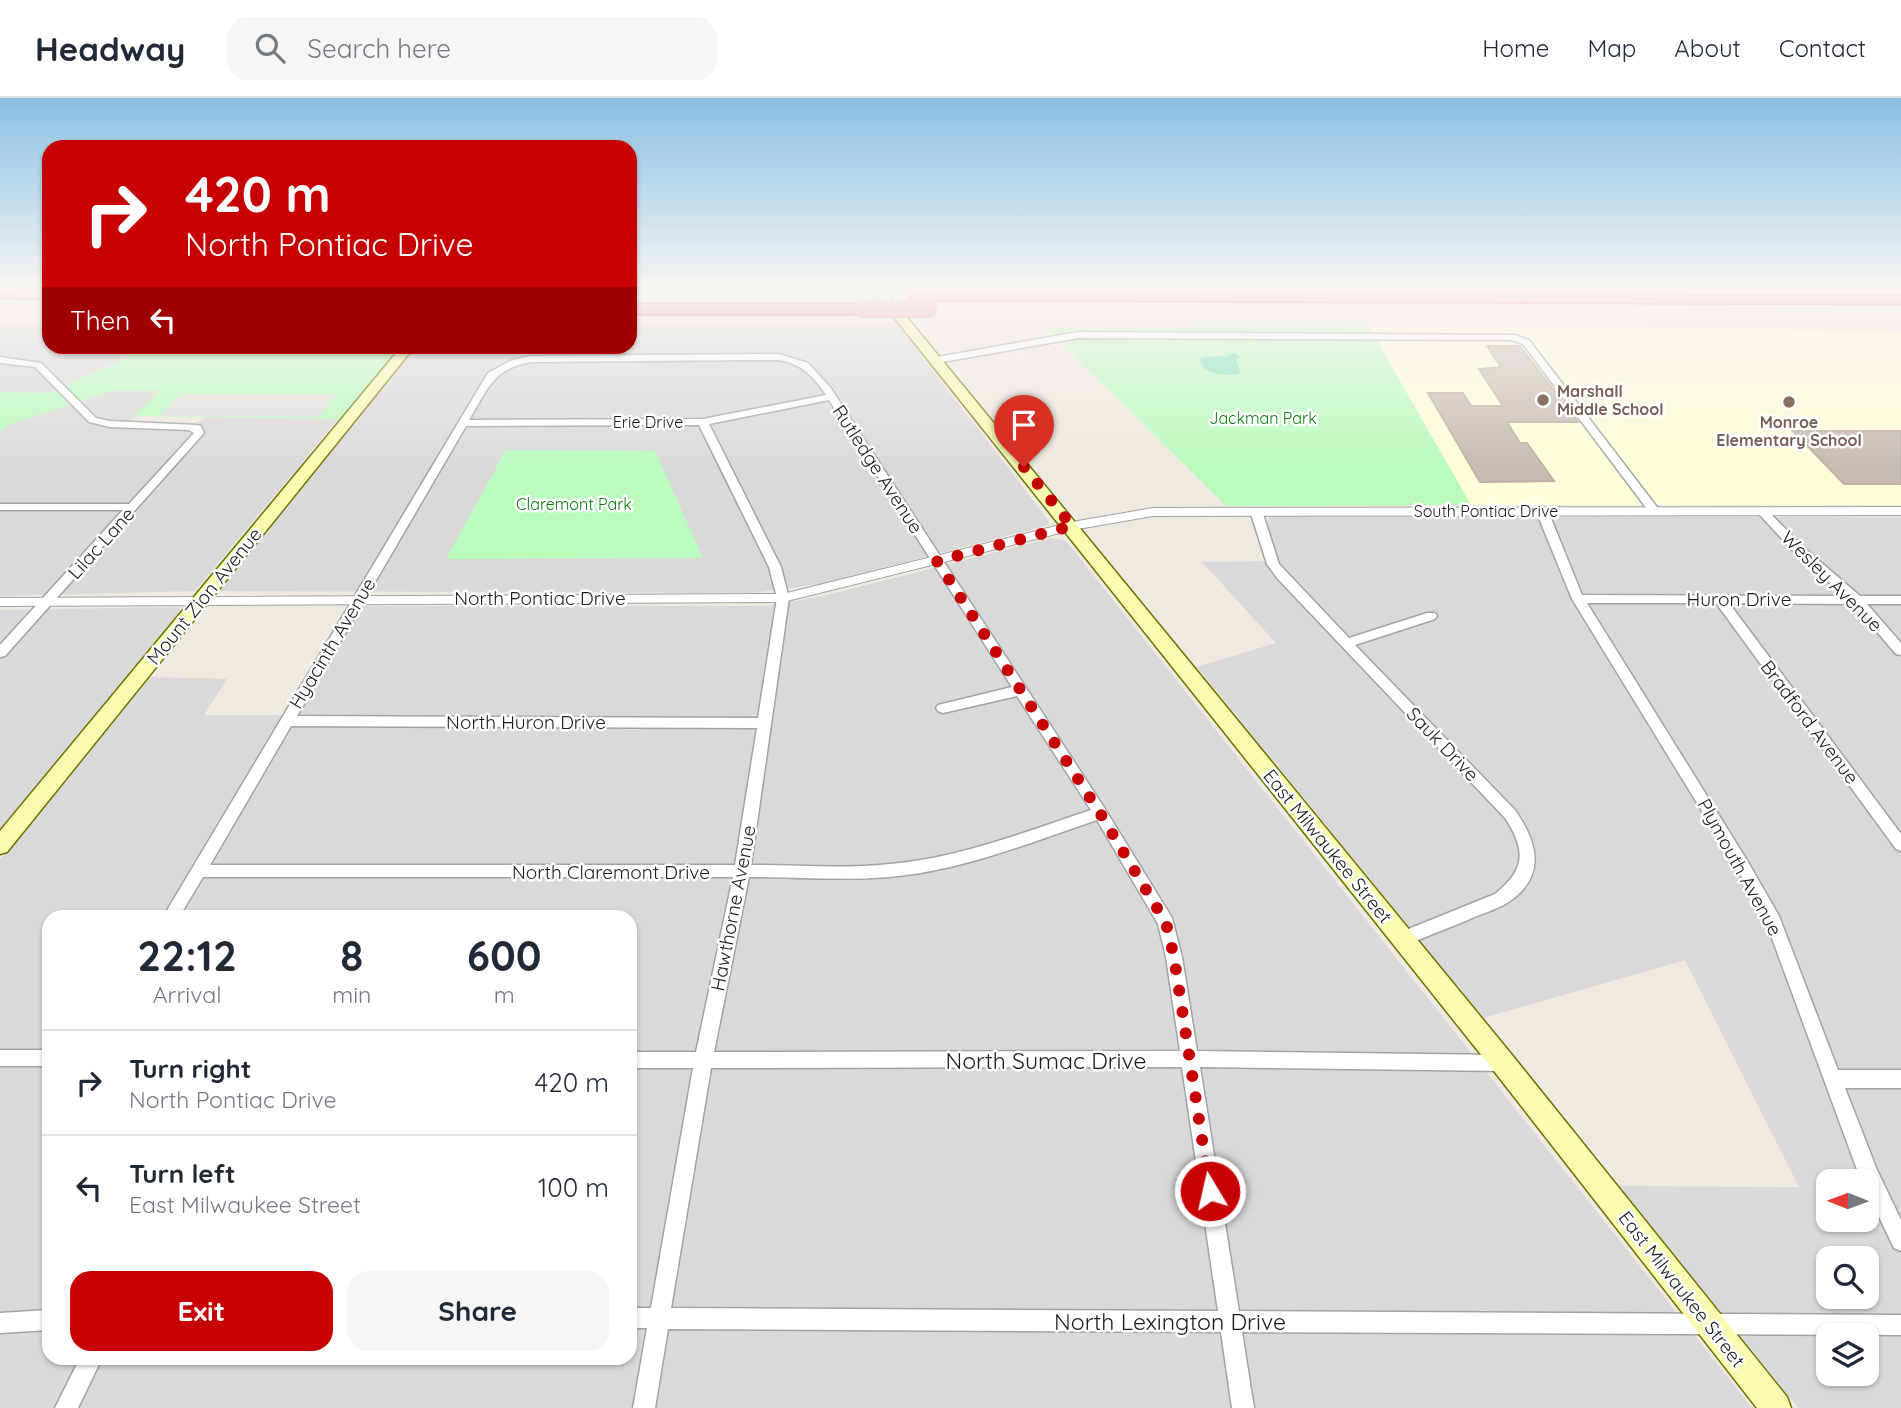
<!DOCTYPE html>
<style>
:root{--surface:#fff;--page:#f6f6f7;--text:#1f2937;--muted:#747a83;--line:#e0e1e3;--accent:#c70003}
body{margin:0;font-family:Quicksand,sans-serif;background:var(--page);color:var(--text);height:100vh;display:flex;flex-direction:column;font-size:26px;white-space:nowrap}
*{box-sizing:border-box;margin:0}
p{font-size:23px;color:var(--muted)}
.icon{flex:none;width:38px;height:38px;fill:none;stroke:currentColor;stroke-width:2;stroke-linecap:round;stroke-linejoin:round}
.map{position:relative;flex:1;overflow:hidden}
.panel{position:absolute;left:42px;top:812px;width:595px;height:455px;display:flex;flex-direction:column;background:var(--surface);border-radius:21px;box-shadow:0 2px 5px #0004}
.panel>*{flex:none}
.hud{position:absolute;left:42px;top:42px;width:595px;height:214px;border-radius:21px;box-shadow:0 2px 5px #0004;background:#c70003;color:#fff;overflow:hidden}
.needle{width:46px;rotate:271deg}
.buttons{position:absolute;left:1816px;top:1071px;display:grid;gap:14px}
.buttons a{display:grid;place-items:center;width:63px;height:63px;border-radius:14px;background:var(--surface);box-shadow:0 2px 5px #0004;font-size:35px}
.pin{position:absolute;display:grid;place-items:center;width:60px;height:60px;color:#fff;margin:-72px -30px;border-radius:50% 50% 50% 0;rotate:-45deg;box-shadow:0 0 7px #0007}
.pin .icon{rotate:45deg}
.me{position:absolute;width:77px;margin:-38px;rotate:351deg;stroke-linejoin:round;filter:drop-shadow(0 0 5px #0008)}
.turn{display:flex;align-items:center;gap:24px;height:147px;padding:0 28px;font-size:32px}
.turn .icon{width:91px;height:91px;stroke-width:2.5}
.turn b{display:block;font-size:49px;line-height:60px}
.then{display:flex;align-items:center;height:66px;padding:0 28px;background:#0003;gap:14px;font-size:26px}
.eta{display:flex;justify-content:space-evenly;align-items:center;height:119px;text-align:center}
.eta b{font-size:42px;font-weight:800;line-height:49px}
.action{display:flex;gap:14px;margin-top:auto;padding:14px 28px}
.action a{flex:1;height:80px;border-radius:21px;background:var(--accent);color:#fff;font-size:28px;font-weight:800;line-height:80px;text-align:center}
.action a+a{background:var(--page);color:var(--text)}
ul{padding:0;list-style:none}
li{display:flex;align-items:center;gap:21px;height:105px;padding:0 28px;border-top:2px solid var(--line)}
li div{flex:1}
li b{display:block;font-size:26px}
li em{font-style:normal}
header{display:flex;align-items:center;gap:42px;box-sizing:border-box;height:98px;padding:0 35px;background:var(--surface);border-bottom:2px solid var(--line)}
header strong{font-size:33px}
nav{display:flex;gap:38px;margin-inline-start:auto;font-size:24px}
.search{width:490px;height:63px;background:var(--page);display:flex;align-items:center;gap:18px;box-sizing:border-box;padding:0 24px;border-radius:21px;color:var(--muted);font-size:26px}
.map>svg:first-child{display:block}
.residential{fill:#dad9d9;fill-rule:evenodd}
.education{fill:#fffed8}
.park{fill:#bafbbe}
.pitch{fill:#7ae1b8}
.parking{fill:#e0e0e0}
.building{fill:#c6bbb4;stroke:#c0afa2;stroke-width:2}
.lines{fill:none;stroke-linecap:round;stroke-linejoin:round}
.minor-casing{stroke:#a3a3a3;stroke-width:3}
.tertiary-casing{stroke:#a3a3a3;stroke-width:2}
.secondary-casing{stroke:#6a7500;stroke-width:3}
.motorway-casing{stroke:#dd1c61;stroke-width:3}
.minor{fill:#fff;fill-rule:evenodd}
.tertiary{fill:#fff;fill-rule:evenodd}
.secondary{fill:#f9fcb0;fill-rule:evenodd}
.motorway{fill:#ea8498;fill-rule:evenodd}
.motorway-bridge-casing{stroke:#dd1c61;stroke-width:18;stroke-linecap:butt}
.motorway-bridge{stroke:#ea8498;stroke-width:17}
.route{stroke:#c70003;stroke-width:12;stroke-dasharray:0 21.6}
.education-dot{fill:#8d6e63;stroke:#fff;stroke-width:2.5}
.labels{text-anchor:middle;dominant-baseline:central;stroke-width:5;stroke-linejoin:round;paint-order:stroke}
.far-education-label{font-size:16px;font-weight:bold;fill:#785e54;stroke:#fff;text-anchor:start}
.far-park-label{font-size:16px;fill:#077d0e;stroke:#fff}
.far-street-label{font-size:16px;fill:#1c1c1c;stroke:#fff}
.street-label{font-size:19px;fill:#1c1c1c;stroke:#fff}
.near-street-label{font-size:23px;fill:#1c1c1c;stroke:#fff}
</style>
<header>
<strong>Headway</strong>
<div class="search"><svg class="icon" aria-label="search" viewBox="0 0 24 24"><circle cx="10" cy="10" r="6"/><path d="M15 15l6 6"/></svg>Search here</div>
<nav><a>Home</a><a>Map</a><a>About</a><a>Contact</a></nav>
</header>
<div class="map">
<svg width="1901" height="1310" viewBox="0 0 1901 1310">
<rect width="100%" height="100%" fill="#eee9e1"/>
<g class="residential">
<polygon points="0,226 49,226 49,248 139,249 123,262 47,295 0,294"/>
<polygon points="630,226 897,226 1048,422 1049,427 820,486 753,495 219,493 416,249 630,248"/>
<polygon points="111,293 160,293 123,331 181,332 208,319 338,321 195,493 0,498 0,334 8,327"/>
<path d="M1269,419H1901V1310H1798L1619,1088L1799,1089L1685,862L1483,920L1197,569L1276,545L1202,464L1278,463L1267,427ZM1829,1083H1867V1122H1829ZM1829,1160H1867V1199H1829ZM1829,1237H1867V1276H1829Z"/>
<path d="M1051,440L1064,442L1071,449L1752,1310H0V762L147,579L227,581L204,617H293L360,508H768L823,498ZM49,819H630V1260H49Z"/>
<polygon points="180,509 180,514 0,733 0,512"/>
</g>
<polygon class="education" points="1369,229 1611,229 1901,233 1901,407 1471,407"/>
<g class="park">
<polygon points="1369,229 1471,407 1226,408 1046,230"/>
<polygon points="139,249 409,249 347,321 134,318 159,293 111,293 8,327 0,334 0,294 47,295 123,262"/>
<polygon points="506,352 655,353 703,460 446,461"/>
</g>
<path class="pitch" d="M1233,255L1241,258L1236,262L1240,274L1238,276C1223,278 1207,277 1199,263L1202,259L1228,258Z"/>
<polygon class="parking" points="181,296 337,296 319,319 159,318"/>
<g class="building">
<polygon points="1487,248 1520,248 1578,324 1507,324 1520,345 1527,345 1554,383 1480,384 1428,295 1463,295 1471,308 1503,308 1479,271 1501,269"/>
<polygon points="1793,333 1901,333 1901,386 1844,386"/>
</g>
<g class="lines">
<defs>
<g id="minor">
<polygon points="1078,234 1515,237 1529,242 1660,413 1658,415 1650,415 1523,246 1511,242 1078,240 937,265 932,262 937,259"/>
<path d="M779,256L808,265L830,289L1105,711L1172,820L1182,859L1197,953L1503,957L1509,959L1512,965L1509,971L1503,973L1200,969L1239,1213L1901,1217V1237L1242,1234L1254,1310H1232L1221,1234L668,1231L655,1310H633L647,1230H630V1210H651L693,970H630V954H696L733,779H203L179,819H163L488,275L512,262L531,258ZM779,262C802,266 814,279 826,297L703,321L469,322C488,291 492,271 531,264ZM829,302L1012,589L938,607L936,610L938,613L943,615L1017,598L1091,712C1025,734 959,760 890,766C844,771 796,767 751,767L789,500L781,469L709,326ZM699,327L769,469L777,500L758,620L297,618L466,328ZM291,628L757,630L735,767H210ZM1097,722L1158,826L1166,859L1180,953L714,954L749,779C795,779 843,783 889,779C961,773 1029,745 1097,722ZM1182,969L1218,1213L671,1210L711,970Z"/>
<polygon points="0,259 41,265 96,320 110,323 197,327 201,328 204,335 5,558 0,559 0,547 123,412 0,412 0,406 129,406 194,335 189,332 110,329 89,324 35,269 0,265"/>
<path d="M1256,410L1262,413L1279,466L1349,540L1427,515H1435L1437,518L1435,521L1355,547L1515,712C1538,745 1547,779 1507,805C1496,812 1480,816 1468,822C1448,830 1428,838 1408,846L1402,848L1396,846L1394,841L1396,836L1495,796C1526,771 1526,752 1505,720L1277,480L1267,466L1250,413Z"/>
<polygon points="1542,410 1548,413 1582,497 1845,498 1795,455 1758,415 1756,413 1762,410 1766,411 1803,449 1860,498 1901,498 1901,506 1867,506 1901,545 1901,557 1896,556 1853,506 1729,505 1901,736 1901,753 1896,751 1716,505 1587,505 1748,764 1779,818 1838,972 1901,972 1901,990 1845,990 1877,1072 1901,1122 1901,1153 1894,1150 1867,1094 1867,1083 1862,1083 1859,1077 1766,824 1738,772 1572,501 1536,413"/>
<rect x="0" y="952" width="49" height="16"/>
<polygon points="49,1212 49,1232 0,1235 0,1215"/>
<polygon points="80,1260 102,1260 78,1310 55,1310"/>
</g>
<polygon id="tertiary" points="1901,409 1901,417 1153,418 1072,432 783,504 0,508 0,500 783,496 1072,424 1153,410"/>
<g id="secondary">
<polygon points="870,189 882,189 1512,957 1787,1299 1791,1310 1757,1310 1494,973"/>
<polygon points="402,248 415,248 7,754 0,756 0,733"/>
</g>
<g id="motorway">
<polygon points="0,192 49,193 49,201 0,200"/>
<polygon points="917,195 1901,198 1901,206 912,202 910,199 912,196"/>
<polygon points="630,206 861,206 869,211 861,216 630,216"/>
</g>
</defs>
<use href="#minor" class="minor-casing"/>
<use href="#tertiary" class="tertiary-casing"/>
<use href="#secondary" class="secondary-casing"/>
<use href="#motorway" class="motorway-casing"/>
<use href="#minor" class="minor"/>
<use href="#tertiary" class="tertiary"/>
<use href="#secondary" class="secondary"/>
<use href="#motorway" class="motorway"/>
<defs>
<polyline id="motorway-bridge" points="861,211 929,211"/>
</defs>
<use href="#motorway-bridge" class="motorway-bridge-casing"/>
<use href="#motorway-bridge" class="motorway-bridge"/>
</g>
<linearGradient id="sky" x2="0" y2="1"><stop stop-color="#8ac0e4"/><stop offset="0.51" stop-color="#f7f5f2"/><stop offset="1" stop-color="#f7f5f2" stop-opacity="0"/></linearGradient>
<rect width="1901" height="372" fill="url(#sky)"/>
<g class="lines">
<polyline class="route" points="1024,369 1072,428 937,463 1100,715 1166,825 1174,859 1210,1093"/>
</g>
<g class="education-dot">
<circle cx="1543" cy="302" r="7"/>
<circle cx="1789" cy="304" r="7"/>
</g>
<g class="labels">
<g class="far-education-label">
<text x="1557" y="293">Marshall<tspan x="1557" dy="18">Middle School</tspan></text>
<text x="1789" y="324" text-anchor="middle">Monroe<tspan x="1789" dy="18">Elementary School</tspan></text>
</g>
<g class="far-park-label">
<text x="1263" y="320">Jackman Park</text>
<text x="574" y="406">Claremont Park</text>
</g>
<g class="far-street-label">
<text x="648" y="324">Erie Drive</text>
<text x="1486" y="413">South Pontiac Drive</text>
</g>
<g class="street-label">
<text transform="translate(878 371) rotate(57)">Rutledge Avenue</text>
<text transform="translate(101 445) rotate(-48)">Lilac Lane</text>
<text transform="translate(1832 483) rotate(45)">Wesley Avenue</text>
<text transform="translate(204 498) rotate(-51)">Mount Zion Avenue</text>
<text x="540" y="500">North Pontiac Drive</text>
<text x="1739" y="501">Huron Drive</text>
<text transform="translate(332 545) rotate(-59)">Hyacinth Avenue</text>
<text x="526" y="624">North Huron Drive</text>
<text transform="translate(1810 624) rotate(53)">Bradford Avenue</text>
<text transform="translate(1443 646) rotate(46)">Sauk Drive</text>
<text transform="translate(1328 748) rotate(51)">East Milwaukee Street</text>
<text transform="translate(1740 769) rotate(61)">Plymouth Avenue</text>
<text x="611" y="774">North Claremont Drive</text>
<text transform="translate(733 810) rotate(-79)">Hawthorne Avenue</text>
<text transform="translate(1682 1191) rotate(52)">East Milwaukee Street</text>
</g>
<g class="near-street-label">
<text x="1046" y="962">North Sumac Drive</text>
<text x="1170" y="1223">North Lexington Drive</text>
</g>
</g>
</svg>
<div class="buttons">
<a><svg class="needle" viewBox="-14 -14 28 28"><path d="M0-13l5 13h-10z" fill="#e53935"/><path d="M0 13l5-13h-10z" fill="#747a83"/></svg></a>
<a><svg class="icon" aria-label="search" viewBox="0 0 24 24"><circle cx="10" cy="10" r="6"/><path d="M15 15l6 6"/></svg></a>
<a><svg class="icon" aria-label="layers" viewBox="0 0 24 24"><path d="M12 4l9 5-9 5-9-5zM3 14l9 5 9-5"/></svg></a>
</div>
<div class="pin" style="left:1024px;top:369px;background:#d93025"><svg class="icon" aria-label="arrive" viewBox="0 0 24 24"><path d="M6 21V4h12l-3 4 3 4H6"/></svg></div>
<svg class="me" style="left:1210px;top:1093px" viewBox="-20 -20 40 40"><circle r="17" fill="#c70003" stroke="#fff" stroke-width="3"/><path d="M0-11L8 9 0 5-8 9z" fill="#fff"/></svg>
<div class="hud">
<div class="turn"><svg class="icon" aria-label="right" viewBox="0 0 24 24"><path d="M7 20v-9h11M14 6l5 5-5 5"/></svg><div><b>420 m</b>North Pontiac Drive</div></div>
<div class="then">Then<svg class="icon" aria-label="left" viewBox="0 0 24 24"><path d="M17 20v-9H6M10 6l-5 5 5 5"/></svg></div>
</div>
<section class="panel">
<div class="eta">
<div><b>22:12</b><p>Arrival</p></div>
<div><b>8</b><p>min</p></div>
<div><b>600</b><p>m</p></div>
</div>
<ul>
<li><svg class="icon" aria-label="right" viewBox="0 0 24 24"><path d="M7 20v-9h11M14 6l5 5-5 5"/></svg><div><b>Turn right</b><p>North Pontiac Drive</p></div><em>420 m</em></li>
<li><svg class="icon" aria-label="left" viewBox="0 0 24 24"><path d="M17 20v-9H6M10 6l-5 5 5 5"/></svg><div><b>Turn left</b><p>East Milwaukee Street</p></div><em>100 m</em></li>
</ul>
<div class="action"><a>Exit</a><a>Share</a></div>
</section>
</div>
